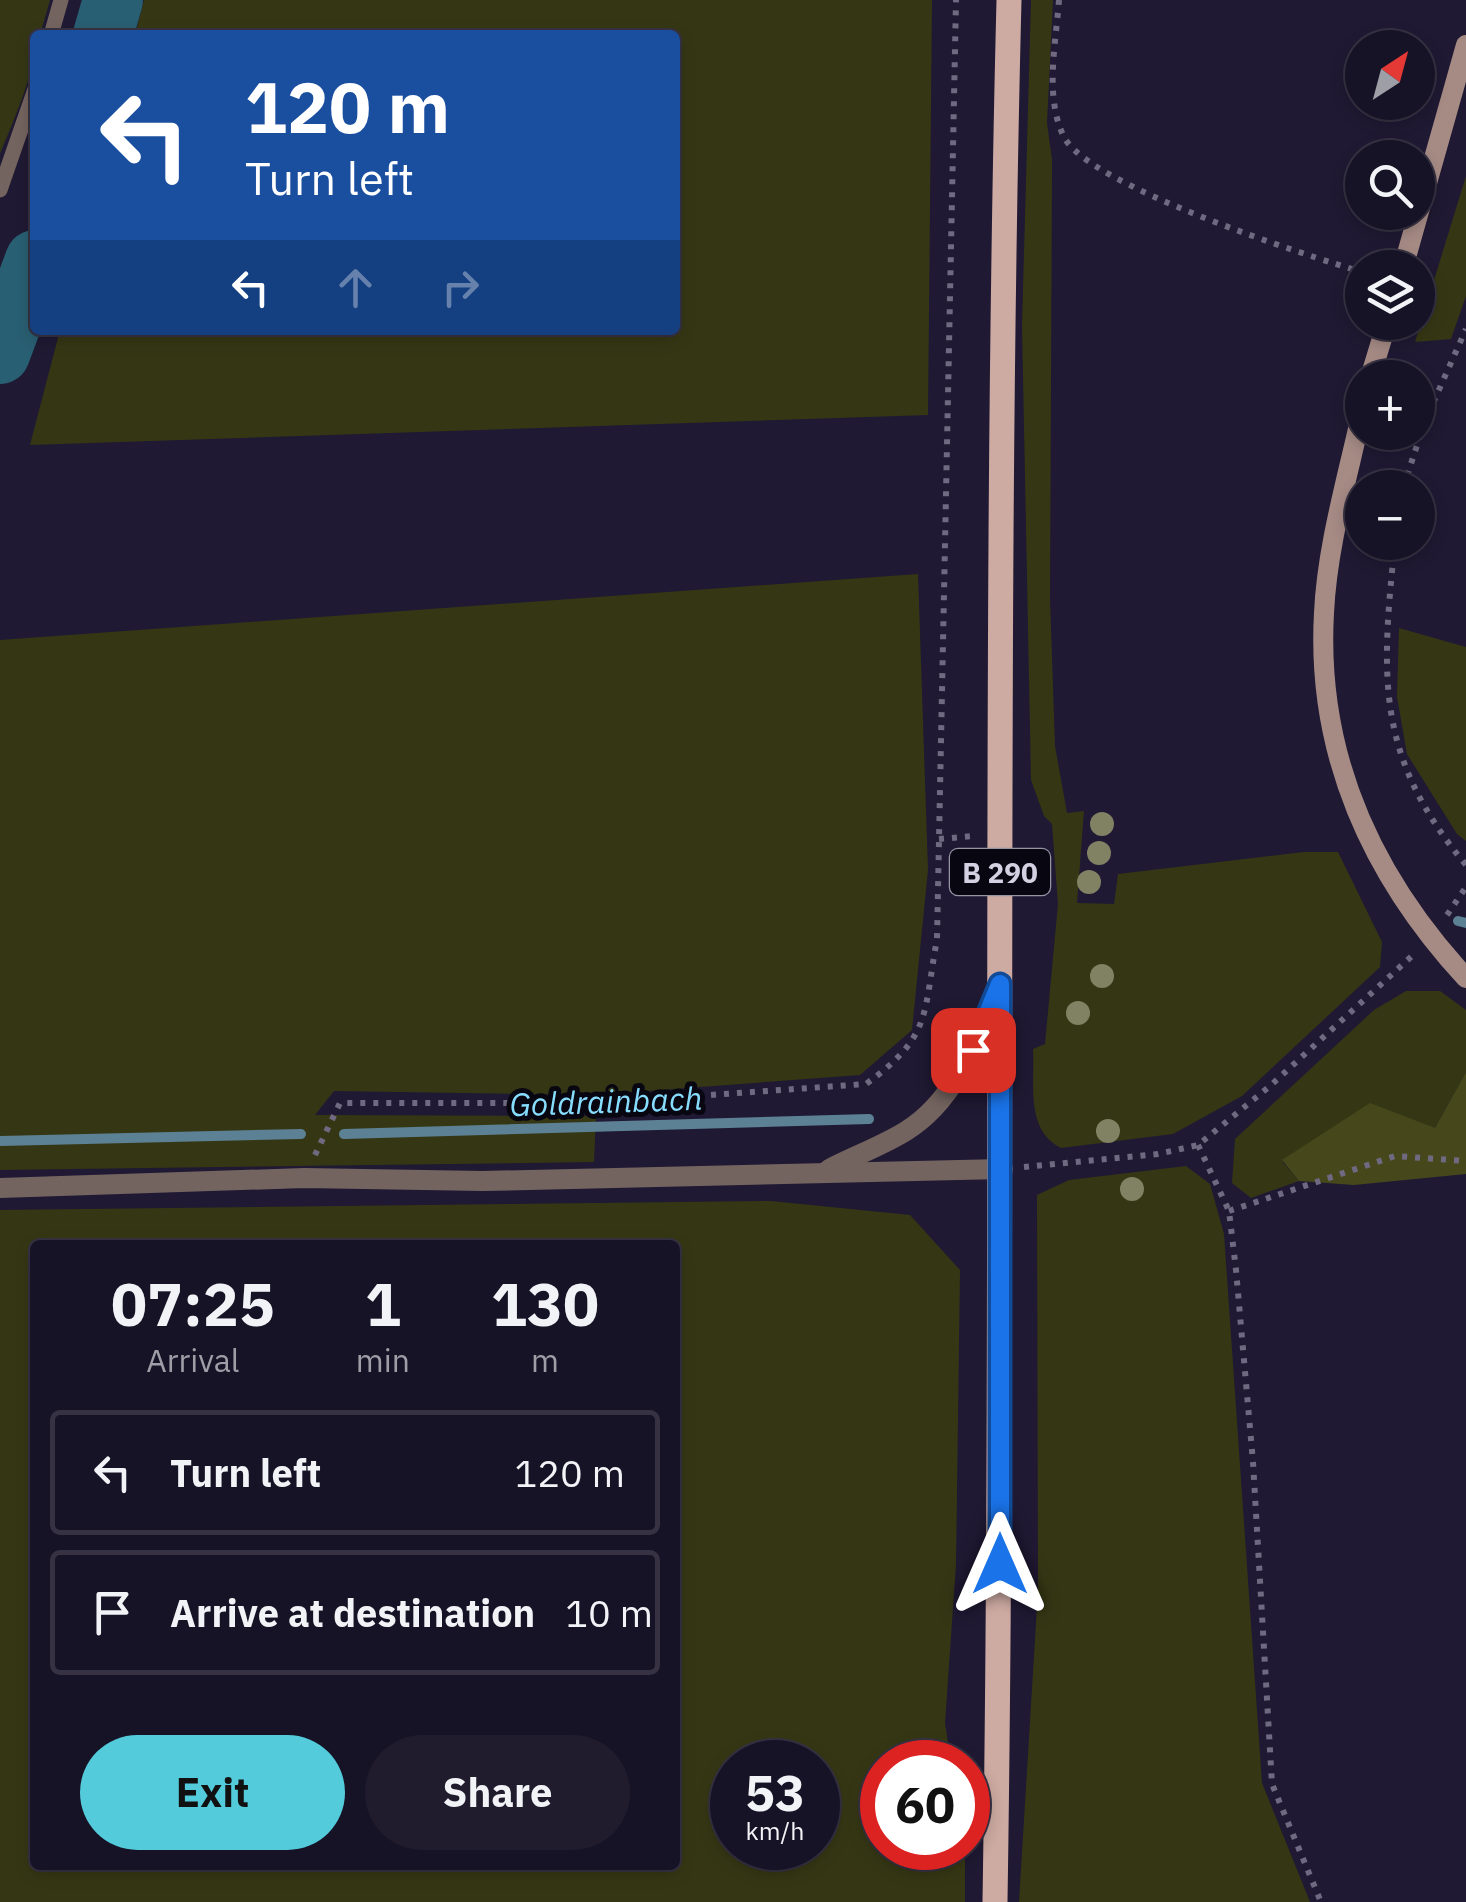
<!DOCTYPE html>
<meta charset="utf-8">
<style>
:root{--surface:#171326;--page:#201c2e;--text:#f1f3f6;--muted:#9e9ea7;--line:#363243;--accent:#53cbdb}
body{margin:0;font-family:"IBM Plex Sans",sans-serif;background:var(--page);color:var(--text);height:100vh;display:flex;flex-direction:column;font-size:38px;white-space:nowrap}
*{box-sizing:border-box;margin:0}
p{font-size:32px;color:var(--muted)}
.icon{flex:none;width:55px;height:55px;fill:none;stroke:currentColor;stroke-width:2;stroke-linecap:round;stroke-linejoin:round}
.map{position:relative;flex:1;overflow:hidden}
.sheet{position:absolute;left:30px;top:1240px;width:650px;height:630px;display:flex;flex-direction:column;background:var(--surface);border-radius:10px;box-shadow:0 5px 15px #0003,0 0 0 2px var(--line)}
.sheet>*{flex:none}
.guide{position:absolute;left:30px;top:30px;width:650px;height:305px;border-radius:10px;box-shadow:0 5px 15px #0003,0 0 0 2px var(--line);background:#1a4fa0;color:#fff;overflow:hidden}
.needle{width:65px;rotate:36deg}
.tools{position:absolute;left:1345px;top:30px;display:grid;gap:20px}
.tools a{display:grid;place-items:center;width:90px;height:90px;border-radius:50%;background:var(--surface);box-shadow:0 5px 15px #0003,0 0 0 2px var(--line);font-size:50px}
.speed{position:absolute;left:710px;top:1740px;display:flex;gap:20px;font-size:50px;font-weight:700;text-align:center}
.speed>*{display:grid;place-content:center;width:130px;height:130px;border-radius:50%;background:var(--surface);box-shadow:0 5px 15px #0003,0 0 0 2px var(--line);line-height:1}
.speed small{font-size:25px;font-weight:400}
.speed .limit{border:15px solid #d22;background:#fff;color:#111}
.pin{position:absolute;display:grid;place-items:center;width:85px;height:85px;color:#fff;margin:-42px;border-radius:20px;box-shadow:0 5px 15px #0006}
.me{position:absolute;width:110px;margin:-55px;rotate:0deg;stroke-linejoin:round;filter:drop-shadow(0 0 8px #0008)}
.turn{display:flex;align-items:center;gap:35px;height:210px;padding:0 50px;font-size:45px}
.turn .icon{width:130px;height:130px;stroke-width:2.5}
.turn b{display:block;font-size:70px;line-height:85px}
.lanes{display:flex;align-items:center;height:95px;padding:0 50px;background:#0003;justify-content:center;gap:50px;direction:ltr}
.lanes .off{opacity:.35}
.eta{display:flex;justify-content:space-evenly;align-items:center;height:170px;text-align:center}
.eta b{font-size:60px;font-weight:700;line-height:70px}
.cta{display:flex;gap:20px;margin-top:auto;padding:20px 50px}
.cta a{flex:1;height:115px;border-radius:60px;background:var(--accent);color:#111;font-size:40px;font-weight:700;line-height:115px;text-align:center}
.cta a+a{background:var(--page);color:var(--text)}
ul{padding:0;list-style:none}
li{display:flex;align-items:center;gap:30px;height:125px;margin:0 20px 15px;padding:0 30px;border:5px solid var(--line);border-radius:10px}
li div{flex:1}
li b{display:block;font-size:38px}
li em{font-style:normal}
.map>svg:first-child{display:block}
.green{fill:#353714;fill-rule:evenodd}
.forest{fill:#46481c}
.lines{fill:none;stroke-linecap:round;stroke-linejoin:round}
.stream{stroke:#5c8194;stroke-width:10}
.river{stroke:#295f72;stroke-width:60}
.path{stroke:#6f6a81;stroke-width:6;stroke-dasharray:5 8;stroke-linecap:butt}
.lane{stroke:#74645f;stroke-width:15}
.street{stroke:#74645f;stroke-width:20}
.secondary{stroke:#a68b85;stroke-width:20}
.primary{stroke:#cdaaa2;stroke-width:25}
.tree{fill:#818164}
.route-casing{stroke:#114b97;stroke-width:25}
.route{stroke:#1a73e8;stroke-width:18}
.labels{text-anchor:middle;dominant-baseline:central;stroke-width:10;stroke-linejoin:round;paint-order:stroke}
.shield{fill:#080611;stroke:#9794a4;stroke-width:2.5}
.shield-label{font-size:28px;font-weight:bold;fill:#d4d1e3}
.water-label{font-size:32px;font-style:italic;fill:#87ddfe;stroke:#080611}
</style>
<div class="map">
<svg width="1466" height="1902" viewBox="0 0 1466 1902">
<rect width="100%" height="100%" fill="#1f1933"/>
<g class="green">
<path d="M0,0H50L40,35H35C35,76 15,116 0,154Z"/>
<polygon points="144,0 932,0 928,415 30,445 60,330 675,330 675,35 135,35"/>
<path d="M1031,0H1053L1047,123L1052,160L1050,599L1055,746L1067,813L1084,811L1077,903L1114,904L1118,874L1304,852H1338L1382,942L1380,967L1242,1096L1173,1134L1061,1148C1025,1129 1035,1086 1033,1049L1045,1044L1058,904L1052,824L1044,816L1031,780L1022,325Z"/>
<polygon points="1466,176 1466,296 1451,339 1415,342"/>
<polygon points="918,574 928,870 912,1030 860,1075 594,1095 334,1091 315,1115 596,1116 594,1162 0,1170 0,640"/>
<polygon points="1399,628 1466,647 1466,841 1457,834 1407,754 1397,697"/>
<polygon points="1406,991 1440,991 1466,1010 1466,1072 1435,1128 1282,1161 1299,1181 1251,1198 1232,1183 1235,1139 1374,1010"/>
<polygon points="1186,1166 1210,1184 1224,1234 1262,1783 1310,1902 1019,1902 1038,1590 1037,1195 1069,1180"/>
<path d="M771,1201L910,1215L960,1270L956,1564L945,1723L951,1762H882V1848H965V1902H0V1210ZM675,1245V1865H35V1245ZM732,1762H818V1848H732Z"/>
</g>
<polygon class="forest" points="1466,1072 1466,1174 1354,1185 1299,1181 1282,1160 1370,1103 1435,1128"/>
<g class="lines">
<g class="stream">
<polyline points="1458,921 1466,923"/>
<polyline points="344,1134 869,1119"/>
<polyline points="0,1141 301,1134"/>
</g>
<g class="river">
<polyline points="103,35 113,0"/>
<polyline points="0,354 35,260"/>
</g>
<g class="path">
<path d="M1059,0C1056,43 1044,97 1064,137C1089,186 1305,255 1362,272"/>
<polyline points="1403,488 1425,421 1466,329"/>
<path d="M1395,542C1381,676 1375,756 1466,865"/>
<polyline points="939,839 974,836"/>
<polyline points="1447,915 1466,887"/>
<polyline points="1198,1145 1229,1211 1236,1270 1253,1462 1272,1784 1321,1902"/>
<path d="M315,1155L340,1103H597L866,1084C932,1036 923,1015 937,939L956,0"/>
<polyline points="1024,1167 1158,1154 1198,1145 1270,1086 1413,955"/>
<polyline points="1229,1211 1395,1156 1466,1161"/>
</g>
<g class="lane">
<polyline points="51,35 61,0"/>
<polyline points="0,190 35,89"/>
</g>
<g class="street">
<path d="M829,1169C854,1156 882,1146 906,1131C955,1101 976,1042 997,991"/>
<polyline points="0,1188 304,1178 483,1181 1003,1169"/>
</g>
<g class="secondary">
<polyline points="1403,268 1466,45"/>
<polyline points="1370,378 1387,322"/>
<path d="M1362,411C1348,476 1327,546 1324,613C1316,754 1372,876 1466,978"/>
</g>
<path class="primary" d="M995,1902C1005,1268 993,634 1009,0"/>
</g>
<g class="tree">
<circle cx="1102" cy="824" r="12"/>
<circle cx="1099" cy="853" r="12"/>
<circle cx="1089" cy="882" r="12"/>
<circle cx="1102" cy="976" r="12"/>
<circle cx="1078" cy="1013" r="12"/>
<circle cx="1108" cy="1131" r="12"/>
<circle cx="1132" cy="1189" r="12"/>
</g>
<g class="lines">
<defs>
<polyline id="route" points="973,1050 1000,984 1000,1564"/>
</defs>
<use href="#route" class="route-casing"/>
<use href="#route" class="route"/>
</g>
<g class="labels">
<rect class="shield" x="950" y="849" width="100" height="46" rx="8"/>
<g class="shield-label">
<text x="1000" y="872">B 290</text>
</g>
<g class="water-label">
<text transform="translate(606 1101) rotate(-2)">Goldrainbach</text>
</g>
</g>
</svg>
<div class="tools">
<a><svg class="needle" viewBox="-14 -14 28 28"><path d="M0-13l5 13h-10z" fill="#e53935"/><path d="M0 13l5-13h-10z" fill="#9e9ea7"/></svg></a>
<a><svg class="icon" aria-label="search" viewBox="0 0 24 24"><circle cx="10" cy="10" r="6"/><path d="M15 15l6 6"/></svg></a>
<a><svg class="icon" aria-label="layers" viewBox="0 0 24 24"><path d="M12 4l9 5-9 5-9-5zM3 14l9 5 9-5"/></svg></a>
<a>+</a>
<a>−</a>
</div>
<div class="speed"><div>53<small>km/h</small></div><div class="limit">60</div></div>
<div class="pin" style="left:973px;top:1050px;background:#d93025"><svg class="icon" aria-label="arrive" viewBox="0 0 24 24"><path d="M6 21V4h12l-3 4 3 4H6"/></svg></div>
<svg class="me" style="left:1000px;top:1564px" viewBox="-20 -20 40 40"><path d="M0-17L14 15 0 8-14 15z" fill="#1a73e8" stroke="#fff" stroke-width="4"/></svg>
<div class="guide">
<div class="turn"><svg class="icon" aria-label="left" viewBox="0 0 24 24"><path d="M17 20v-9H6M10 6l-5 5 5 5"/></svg><div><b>120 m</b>Turn left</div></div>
<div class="lanes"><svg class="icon" aria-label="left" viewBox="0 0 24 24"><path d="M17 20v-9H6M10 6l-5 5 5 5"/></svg><svg class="icon off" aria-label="ahead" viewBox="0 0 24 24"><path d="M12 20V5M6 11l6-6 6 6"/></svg><svg class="icon off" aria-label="right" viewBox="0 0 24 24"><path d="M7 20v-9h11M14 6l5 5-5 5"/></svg></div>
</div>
<section class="sheet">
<div class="eta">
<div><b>07:25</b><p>Arrival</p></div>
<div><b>1</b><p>min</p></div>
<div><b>130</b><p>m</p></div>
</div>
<ul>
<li><svg class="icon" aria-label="left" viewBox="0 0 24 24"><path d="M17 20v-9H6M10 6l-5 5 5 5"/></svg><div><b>Turn left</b></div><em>120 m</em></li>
<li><svg class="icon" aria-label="arrive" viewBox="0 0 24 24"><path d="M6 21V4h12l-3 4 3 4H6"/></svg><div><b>Arrive at destination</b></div><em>10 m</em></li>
</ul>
<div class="cta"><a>Exit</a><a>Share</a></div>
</section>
</div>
